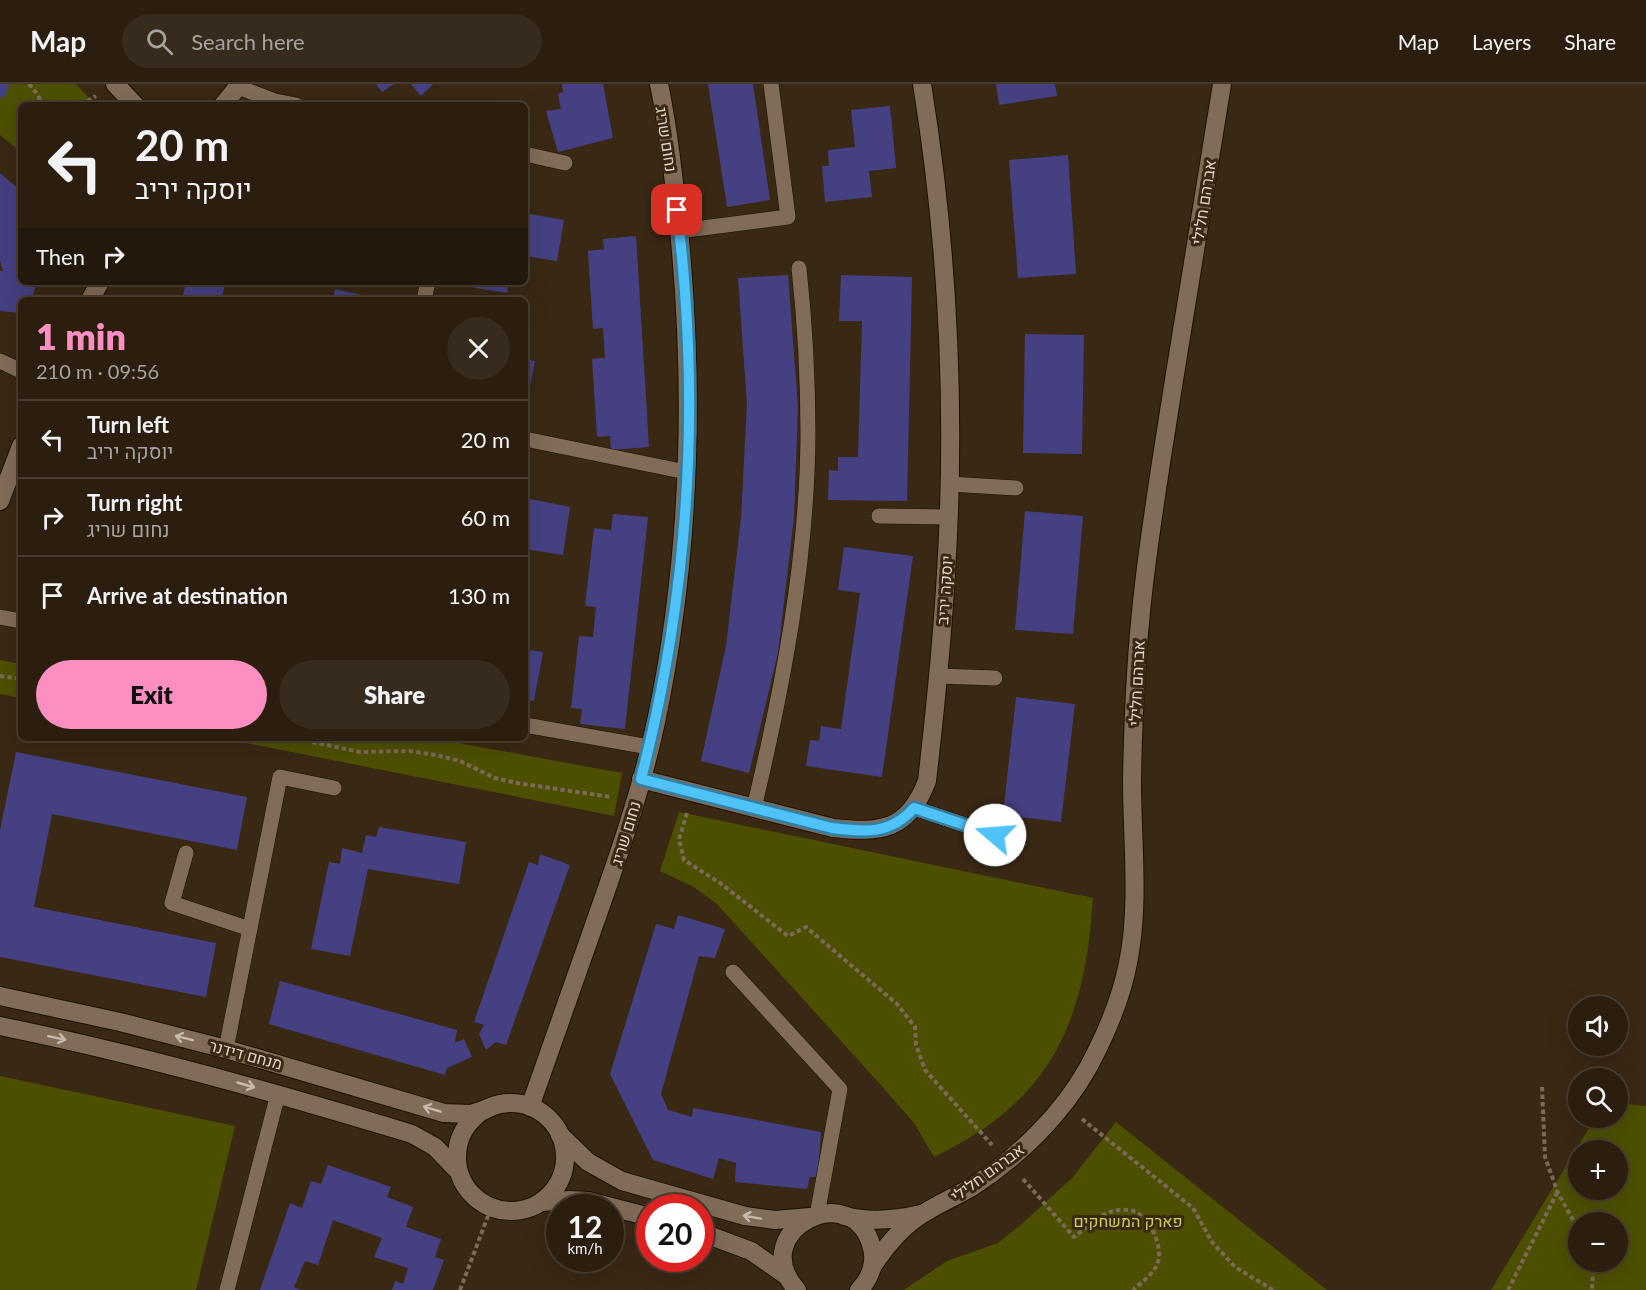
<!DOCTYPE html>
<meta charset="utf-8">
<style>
:root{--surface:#2b1e0f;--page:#372b1d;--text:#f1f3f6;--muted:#a6a29e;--line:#473c2f;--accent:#fc8fc1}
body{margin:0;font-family:Lato,Heebo,sans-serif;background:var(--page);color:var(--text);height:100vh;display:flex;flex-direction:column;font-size:22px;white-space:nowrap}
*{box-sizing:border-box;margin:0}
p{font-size:20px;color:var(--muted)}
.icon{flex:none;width:33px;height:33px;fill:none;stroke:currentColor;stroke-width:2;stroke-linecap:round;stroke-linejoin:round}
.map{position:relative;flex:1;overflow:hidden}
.panel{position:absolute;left:18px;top:213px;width:510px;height:444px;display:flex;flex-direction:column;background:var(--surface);border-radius:9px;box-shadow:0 6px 24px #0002,0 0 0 2px var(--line)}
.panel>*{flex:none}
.banner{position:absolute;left:18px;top:18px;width:510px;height:183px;border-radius:9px;box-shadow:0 6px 24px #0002,0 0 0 2px var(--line);background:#2b1e0f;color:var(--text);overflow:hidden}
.fabs{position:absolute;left:1568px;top:912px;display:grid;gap:12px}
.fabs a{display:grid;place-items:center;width:60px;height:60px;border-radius:50%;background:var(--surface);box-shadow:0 6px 24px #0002,0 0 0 2px var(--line);font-size:30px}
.speed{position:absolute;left:546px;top:1110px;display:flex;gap:12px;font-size:30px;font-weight:700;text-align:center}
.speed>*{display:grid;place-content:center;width:78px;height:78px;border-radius:50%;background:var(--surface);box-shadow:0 6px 24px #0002,0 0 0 2px var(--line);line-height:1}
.speed small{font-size:15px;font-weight:400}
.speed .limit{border:9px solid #d22;background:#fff;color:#111}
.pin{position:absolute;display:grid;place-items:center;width:51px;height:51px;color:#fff;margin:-26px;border-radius:12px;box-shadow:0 3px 9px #0006}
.me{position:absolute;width:66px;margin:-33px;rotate:288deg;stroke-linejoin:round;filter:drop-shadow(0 0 4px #0008)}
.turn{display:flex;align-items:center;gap:21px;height:126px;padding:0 18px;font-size:27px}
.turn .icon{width:78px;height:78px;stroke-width:2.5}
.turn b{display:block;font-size:42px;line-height:51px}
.then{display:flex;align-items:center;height:57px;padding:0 18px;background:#0003;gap:12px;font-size:22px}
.round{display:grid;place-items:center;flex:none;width:63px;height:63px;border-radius:32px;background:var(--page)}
.head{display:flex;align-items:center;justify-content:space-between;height:102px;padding:0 18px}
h1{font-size:36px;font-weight:800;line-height:45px;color:var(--accent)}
.cta{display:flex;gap:12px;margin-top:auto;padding:12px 18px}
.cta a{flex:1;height:69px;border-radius:36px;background:var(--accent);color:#111;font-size:24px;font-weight:800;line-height:69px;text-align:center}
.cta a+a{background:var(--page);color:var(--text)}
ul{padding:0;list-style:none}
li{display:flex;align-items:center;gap:18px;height:78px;padding:0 18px;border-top:2px solid var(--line)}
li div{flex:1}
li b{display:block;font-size:22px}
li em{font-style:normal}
header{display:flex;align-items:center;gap:36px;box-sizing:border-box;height:84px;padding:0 30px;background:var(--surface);border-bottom:2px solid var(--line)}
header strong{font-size:28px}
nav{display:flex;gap:33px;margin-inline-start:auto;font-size:21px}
.search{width:420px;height:54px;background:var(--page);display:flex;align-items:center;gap:15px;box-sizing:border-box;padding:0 21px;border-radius:33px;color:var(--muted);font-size:22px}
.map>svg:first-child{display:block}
.green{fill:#4d4f00;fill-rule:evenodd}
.building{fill:#454082}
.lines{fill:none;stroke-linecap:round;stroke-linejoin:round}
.lane-casing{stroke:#201000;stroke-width:16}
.street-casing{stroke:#201000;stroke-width:20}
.secondary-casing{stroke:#201000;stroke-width:20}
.path{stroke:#796a59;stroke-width:4;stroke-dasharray:4.5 3;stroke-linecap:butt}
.lane{stroke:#816c57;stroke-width:15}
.street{stroke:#816c57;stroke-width:18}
.secondary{stroke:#816c57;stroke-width:18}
.oneway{stroke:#c9bbac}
.route-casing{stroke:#337fa1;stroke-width:15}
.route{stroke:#4fc3f7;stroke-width:10}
.labels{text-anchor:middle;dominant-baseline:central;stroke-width:6;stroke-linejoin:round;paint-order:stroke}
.street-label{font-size:16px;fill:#e1d5c9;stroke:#392814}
.park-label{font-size:16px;fill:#ccd05e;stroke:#392814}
</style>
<header>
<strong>Map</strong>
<div class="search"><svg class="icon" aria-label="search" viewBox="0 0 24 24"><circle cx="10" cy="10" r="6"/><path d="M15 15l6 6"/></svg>Search here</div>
<nav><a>Map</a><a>Layers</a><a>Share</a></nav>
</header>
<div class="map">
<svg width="1646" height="1206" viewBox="0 0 1646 1206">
<rect width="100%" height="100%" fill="#392814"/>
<g class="green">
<polygon points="0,0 76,0 96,21 21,21 21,68 0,51"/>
<polygon points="0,576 21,580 21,614 0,610"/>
<polygon points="221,654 431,654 622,689 614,732"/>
<path d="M679,728L1093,814C1085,940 1051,1017 934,1073L914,1039L880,1000L716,819L692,802L660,787Z"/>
<polygon points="0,992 235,1042 196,1206 0,1206"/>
<path d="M1626,1020L1646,1022V1206H1491L1595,1034H1617V1024ZM1617,1066V1106H1578V1066ZM1578,1138H1617V1178H1578Z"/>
<polygon points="1116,1038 1327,1206 904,1206 947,1177 998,1159 1023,1139 1072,1094"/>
</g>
<g class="building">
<polygon points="0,0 10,0 4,14 0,13"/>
<polygon points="376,0 394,0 382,8"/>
<polygon points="411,0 433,0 421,12"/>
<polygon points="562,0 603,0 613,54 558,68 546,27 561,25 558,10 563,8"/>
<polygon points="708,0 753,0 770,116 727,123"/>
<polygon points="996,0 1055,0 1057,12 999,21"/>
<polygon points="890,22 896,84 869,87 872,113 825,118 822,82 829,82 828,66 855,63 851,26"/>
<polygon points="1068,71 1076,190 1018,194 1009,76"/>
<polygon points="0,89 21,107 21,198 37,198 31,216 21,216 21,229 0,227 0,187 3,187 0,177"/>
<polygon points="525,129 564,136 557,177 525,172"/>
<polygon points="636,152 649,363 611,366 610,352 597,353 592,275 605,274 603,244 593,245 588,167 604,165 603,155"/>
<polygon points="788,191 798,322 794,433 778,569 749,689 701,677 726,562 741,434 747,320 738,194"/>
<polygon points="841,191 912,193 907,417 828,416 829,386 838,387 838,373 858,373 862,237 839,237"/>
<polygon points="186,198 225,198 222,216 182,216"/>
<polygon points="465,198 509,198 507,209 464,202"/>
<polygon points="335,205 371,213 371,216 333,216"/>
<polygon points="1025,250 1084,251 1082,370 1023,369"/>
<polygon points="525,275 535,277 526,322 525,322"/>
<polygon points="525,414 570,423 563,471 525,465"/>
<polygon points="1025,427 1083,432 1073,550 1015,546"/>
<polygon points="613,430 648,433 625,645 580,640 582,625 571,624 579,552 593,553 596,523 585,522 594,444 611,446"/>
<polygon points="844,463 913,472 882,693 806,682 810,656 819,657 821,642 841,645 860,509 838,506"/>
<polygon points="525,565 543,568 534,617 525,616"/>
<polygon points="1016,613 1075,620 1061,738 1003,731"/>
<polygon points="16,668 247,713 237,766 52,730 34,823 216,859 206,913 0,873 0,746"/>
<polygon points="379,743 466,758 459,800 368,785 350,872 311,865 329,778 340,780 342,764 362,769 366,751 376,753"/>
<polygon points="540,770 570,781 506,961 496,958 486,966 479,950 484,941 474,938 529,778 538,781"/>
<polygon points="678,831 725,845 715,874 699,872 661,1010 668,1026 692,1033 693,1024 821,1048 818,1093 810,1093 807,1105 735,1098 736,1079 719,1074 713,1095 653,1076 610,990 656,840 674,845"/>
<polygon points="280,897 457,946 455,959 464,955 472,973 447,984 445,991 269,940"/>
<polygon points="328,1081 391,1103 387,1113 413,1123 406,1143 441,1155 435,1173 444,1176 433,1206 392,1206 395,1197 403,1200 408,1184 374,1173 382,1154 333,1136 318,1181 305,1177 294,1203 301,1206 260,1206 290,1119 302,1124 311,1097 321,1100"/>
</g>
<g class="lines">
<defs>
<g id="lane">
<polyline points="238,3 275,17 296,21"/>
<polyline points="525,70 565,79"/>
<polyline points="679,147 788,133 771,0"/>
<polyline points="424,216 428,198"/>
<polyline points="0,277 21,287"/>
<polyline points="525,355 686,388"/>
<polyline points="949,400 1016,404"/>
<polyline points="879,432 948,433"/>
<polyline points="0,533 21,537"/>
<polyline points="939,592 995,594"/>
<polyline points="525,641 649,663"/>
<path d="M754,724C783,602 807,477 808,351C808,295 805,240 799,184"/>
<polyline points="914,724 995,751"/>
<polyline points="186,769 172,819 250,845"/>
<polyline points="733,888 840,1005 817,1131"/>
<polyline points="226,965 280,693 334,704"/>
<polyline points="227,1206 278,1010"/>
</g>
<g id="street">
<polyline points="115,0 135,21"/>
<polyline points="223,21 240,0"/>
<polyline points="90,216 100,198"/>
<polyline points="0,417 21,362"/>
<path d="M641,695L833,744C881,749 908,747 927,697C935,628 942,559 946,489C956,326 948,161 922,0"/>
<path d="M844,1132C869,1138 896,1136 921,1130"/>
<path d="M872,1183C884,1165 897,1148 915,1135C933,1122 953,1114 972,1103C1018,1073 1062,1031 1089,982C1106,950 1121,916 1128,879C1140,820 1132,758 1132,697C1133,634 1136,571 1143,509C1151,437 1163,367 1174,296C1190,197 1206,99 1222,0"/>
</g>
<g id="secondary">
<polyline points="0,912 120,938 226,965 444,1029 471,1030 489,1024"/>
<path d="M0,942C139,970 276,1009 412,1050L435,1063L458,1087"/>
<circle cx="511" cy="1073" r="54"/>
<path d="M530,1023C551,963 572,903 593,844C617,776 641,708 656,638C690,476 695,310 679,146C674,97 669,48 659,0"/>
<polyline points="560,1051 588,1078 622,1097 745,1132 775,1136 810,1133"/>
<polyline points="541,1118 570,1116 588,1117 650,1133"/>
<polyline points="700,1148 751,1167 787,1192"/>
<path d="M797,1206C744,1147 854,1091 872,1164C876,1179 870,1195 859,1206"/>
</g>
</defs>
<use href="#lane" class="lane-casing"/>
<use href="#street" class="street-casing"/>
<use href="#secondary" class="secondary-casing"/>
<g class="path">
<polyline points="29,0 38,11 42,21"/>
<polyline points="81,21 96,12"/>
<polyline points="0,592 21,595"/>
<polyline points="306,654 312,658 360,668 409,667 436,671 460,677 495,694 517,699 611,713"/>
<polyline points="687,729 679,755 684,776 720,799 788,852 806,843 897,920 915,943 916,961 925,986 992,1061"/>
<polyline points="1542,1003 1545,1073 1558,1109 1578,1145"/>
<polyline points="1082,1035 1193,1124 1212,1158 1235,1183 1273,1206"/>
<path d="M1023,1095L1074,1153C1086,1144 1099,1130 1114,1127C1118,1126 1128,1125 1133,1127C1149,1131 1163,1162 1158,1178C1154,1190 1142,1198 1133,1206"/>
<polyline points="1591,1178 1593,1185 1592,1206"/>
<polyline points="460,1206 491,1124"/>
<polyline points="1508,1206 1557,1109"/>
</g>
<use href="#lane" class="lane"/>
<use href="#street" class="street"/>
<use href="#secondary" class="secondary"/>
</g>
<defs><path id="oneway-shaft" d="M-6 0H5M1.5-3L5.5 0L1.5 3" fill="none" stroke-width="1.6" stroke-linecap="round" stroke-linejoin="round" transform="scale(1.5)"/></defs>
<g class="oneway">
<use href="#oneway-shaft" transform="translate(57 954) rotate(12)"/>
<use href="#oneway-shaft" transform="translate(184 954) rotate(-166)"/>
<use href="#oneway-shaft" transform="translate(246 1001) rotate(16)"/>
<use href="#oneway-shaft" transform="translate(432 1025) rotate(-163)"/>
<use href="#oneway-shaft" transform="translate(752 1133) rotate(-170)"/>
</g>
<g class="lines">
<defs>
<path id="route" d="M677,126C680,153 683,180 685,208C697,371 682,537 641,695L832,744C865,748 890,751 914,724L995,751"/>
</defs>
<use href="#route" class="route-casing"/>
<use href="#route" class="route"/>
</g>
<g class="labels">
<g class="street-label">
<text transform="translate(667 55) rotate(81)">נחום שריג</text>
<text transform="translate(1203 118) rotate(-81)">אברהם חלילי</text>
<text transform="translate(944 506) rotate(-86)">יוסקה יריב</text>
<text transform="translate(1136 599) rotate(-87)">אברהם חלילי</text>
<text transform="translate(625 749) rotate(-73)">נחום שריג</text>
<text transform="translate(246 970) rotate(15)">מנחם דידנר</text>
<text transform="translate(987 1088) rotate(-36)">אברהם חלילי</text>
</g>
<g class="park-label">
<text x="1128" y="1136">פארק המשחקים</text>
</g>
</g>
</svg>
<div class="fabs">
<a><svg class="icon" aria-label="sound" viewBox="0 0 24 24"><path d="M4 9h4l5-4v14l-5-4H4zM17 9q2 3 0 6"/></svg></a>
<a><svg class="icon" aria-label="search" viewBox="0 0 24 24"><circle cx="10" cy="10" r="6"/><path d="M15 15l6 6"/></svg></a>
<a>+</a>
<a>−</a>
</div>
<div class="speed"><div>12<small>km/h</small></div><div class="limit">20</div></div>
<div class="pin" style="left:677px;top:126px;background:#d93025"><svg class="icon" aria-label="arrive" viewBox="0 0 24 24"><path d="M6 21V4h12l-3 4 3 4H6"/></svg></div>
<svg class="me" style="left:995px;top:751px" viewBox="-20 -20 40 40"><circle r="19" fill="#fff"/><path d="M0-13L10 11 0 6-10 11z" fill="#4fc3f7"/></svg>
<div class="banner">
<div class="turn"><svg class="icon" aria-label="left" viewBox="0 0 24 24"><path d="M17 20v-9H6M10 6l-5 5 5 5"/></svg><div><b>20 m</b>יוסקה יריב</div></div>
<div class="then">Then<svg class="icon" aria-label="right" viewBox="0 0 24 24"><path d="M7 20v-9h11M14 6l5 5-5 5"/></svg></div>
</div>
<section class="panel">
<div class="head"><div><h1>1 min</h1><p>210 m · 09:56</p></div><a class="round"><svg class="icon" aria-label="close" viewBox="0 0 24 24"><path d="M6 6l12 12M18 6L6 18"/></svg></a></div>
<ul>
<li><svg class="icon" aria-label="left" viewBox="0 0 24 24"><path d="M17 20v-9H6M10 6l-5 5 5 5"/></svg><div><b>Turn left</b><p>יוסקה יריב</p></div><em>20 m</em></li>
<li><svg class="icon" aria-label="right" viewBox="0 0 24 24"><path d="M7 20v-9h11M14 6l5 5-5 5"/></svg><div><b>Turn right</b><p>נחום שריג</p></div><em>60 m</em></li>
<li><svg class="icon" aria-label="arrive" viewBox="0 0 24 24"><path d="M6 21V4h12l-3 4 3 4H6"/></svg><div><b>Arrive at destination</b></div><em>130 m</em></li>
</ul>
<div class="cta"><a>Exit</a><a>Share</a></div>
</section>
</div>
